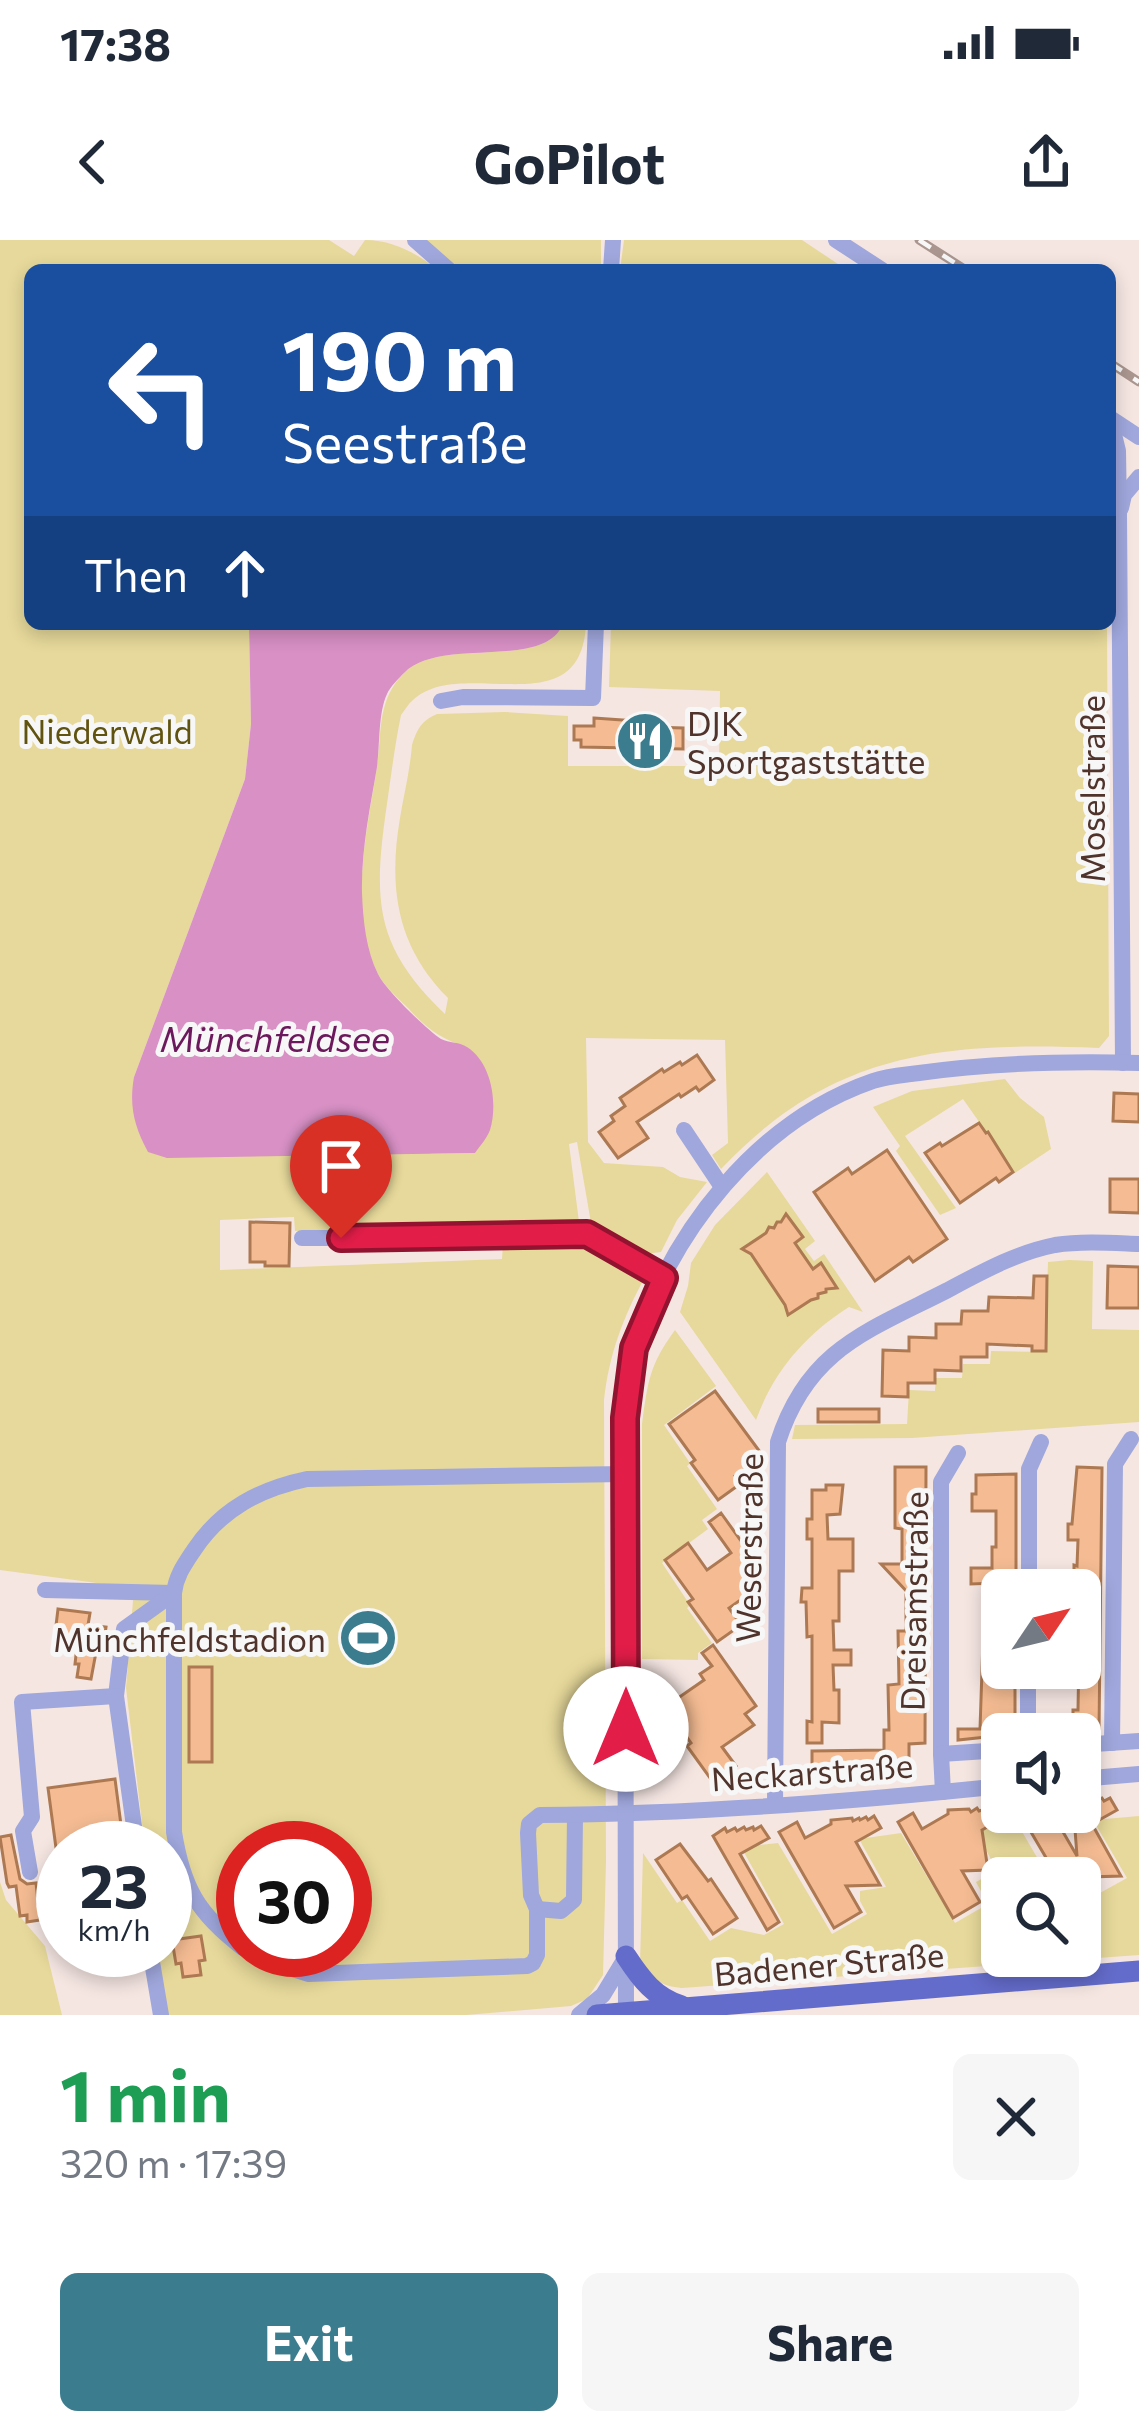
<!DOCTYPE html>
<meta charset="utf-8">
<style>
:root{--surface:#fff;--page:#f6f6f7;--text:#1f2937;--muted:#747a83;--accent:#3b7d8e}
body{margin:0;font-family:Commissioner,sans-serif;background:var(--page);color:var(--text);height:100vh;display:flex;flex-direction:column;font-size:45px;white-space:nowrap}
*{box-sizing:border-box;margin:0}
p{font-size:39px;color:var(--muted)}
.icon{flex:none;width:66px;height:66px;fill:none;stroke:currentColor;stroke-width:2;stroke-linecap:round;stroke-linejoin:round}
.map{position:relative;height:1775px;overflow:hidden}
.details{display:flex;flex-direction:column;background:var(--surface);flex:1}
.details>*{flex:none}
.top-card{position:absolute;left:24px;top:24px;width:1092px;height:366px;border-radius:18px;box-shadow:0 6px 18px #0003;background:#1a4fa0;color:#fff;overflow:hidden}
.needle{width:78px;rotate:55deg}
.controls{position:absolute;left:981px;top:1329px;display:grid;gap:24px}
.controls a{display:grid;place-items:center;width:120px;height:120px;border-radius:18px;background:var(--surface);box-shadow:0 6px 18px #0003;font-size:60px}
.speed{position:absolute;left:36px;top:1581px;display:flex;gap:24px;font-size:60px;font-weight:700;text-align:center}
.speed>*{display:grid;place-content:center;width:156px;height:156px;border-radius:50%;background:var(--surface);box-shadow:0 6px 18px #0003;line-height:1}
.speed small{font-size:30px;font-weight:400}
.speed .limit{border:18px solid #d22;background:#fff;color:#111}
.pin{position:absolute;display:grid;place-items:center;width:102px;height:102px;color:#fff;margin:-123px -51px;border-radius:50% 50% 50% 0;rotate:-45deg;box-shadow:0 0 12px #0007}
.pin .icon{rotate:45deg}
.me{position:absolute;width:132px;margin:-66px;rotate:0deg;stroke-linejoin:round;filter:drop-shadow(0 0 9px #0008)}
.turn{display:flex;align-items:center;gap:42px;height:252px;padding:0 60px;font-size:54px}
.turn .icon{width:156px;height:156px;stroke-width:2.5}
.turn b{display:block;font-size:84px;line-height:102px}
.then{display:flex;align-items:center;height:114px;padding:0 60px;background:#0003;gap:24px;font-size:45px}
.round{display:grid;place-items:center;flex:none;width:126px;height:126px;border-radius:18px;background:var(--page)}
.head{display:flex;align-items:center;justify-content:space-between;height:204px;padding:0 60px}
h1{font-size:72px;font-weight:700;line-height:90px;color:#1e9e55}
.button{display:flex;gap:24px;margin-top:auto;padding:24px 60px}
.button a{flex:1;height:138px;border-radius:18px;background:var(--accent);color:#fff;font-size:48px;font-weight:700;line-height:138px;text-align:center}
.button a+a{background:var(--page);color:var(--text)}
.status{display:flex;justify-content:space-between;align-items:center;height:84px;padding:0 60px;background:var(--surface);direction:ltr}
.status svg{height:33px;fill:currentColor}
header{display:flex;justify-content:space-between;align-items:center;height:156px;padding:0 60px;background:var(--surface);font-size:54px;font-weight:700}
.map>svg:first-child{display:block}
.green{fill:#e7d99b;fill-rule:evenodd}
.water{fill:#d890c5}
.building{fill:#f5bc93;stroke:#ad7952;stroke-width:3}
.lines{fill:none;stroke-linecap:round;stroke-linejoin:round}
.minor{stroke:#9fa7dc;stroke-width:16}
.major{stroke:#646ccb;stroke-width:21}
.rail-casing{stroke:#aa958f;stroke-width:9}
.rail{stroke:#f7f7f7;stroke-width:4.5;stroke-dasharray:14;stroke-linecap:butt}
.route-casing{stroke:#92132f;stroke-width:30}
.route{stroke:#e11d48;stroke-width:21}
.labels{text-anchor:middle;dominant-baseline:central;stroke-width:10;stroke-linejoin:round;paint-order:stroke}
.poi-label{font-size:33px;fill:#50342c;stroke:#f7f7f7;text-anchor:start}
.park-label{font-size:33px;fill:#60520f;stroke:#f7f7f7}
.street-label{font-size:33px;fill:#50342c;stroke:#f7f7f7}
.water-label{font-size:36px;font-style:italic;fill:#6c185c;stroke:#f7f7f7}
</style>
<div class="status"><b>17:38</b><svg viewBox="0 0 49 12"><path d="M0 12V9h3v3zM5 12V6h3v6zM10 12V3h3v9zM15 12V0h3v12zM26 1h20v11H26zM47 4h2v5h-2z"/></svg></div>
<header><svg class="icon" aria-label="back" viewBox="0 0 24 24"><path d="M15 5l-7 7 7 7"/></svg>GoPilot<svg class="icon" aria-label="share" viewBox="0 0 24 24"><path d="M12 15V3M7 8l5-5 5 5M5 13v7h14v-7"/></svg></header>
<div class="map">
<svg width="1139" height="1775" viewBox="0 0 1139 1775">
<rect width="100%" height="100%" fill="#f5e6e2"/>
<g class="green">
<path d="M0,0H329L354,16L365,0C393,0 416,13 438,30H30V384H249L251,484L245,539L134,837L433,914L475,913L467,807C442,800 426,788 408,768C398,758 384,746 378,734C347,674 367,590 377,527C382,491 377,460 404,433C440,396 544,431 563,384H586C581,489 462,414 413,460C408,464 405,470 401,475C394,509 390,544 385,578C373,666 378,710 445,774L448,758C397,707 388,648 400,578C404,554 410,530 412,505C417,489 422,480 437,474L505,472L568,476V526H719L720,451L609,447L611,384H1107L1109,796L1099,808C946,802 833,810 721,929L712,915L728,903L725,800L586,798L588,902L604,923L663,927L680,937L707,942L677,980L661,1012L644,1014L591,983L577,902L569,904L579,982L295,991L294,977L220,980V1030L502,1019L503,1002L591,1001L645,1037C623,1077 609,1115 604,1160L606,1621L603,1735L587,1759L571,1766L466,1775H166L157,1710H165V1608H145L126,1448L134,1348L0,1330ZM243,1608H345V1710H243Z"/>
<polygon points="423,0 601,0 601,30 457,30"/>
<polygon points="624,0 802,0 847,30 620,30"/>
<polygon points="1005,839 1020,858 1044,877 1051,909 1015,933 963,859 905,896 956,968 940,975 896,911 900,906 873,867 912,851"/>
<path d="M767,932L815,1001L805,1009L814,1021L824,1014L863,1072L849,1067C805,1095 774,1131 756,1180L680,1072L688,1046L691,1023L715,985Z"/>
<polygon points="1069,1020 1093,1021 1092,1089 1139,1090 1139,1182 912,1198 792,1199 795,1185 907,1184 909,1150 935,1151 936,1138 962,1138 963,1124 990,1124 991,1111 1045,1112 1048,1022"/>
<path d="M675,1090L716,1146L664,1185L690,1223L687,1226L717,1269L702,1280L708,1289L662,1323L690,1365L687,1368L712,1403L698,1413V1420L642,1419V1184C648,1141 649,1126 675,1090Z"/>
<path d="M1139,1576V1715L682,1748C661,1746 654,1740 640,1724L643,1613L677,1663L682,1660L710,1701L731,1688L764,1695L784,1684L741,1607L778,1603L832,1694L867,1674L860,1661V1651L886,1647L859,1599L901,1593L955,1683L988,1664L976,1642L997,1630L975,1590L1017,1583L1049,1638H1002V1716H1080V1664L1127,1638L1093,1580Z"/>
<polygon points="0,1642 6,1660 45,1706 62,1775 0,1775"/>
</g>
<path class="water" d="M249,384H563C544,431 440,396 404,433C399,438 390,447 387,454C378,473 380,506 377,527C370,568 361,611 362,653C363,680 366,710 378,734C385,749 426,789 441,799C449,803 460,802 467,807C492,823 498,864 490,890C487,898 480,906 475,913L167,918L148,912C134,886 129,866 134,837L245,539L251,484Z"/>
<g class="building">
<polygon points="594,478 650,482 650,487 683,488 683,509 581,507 581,500 574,500 574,486 594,486"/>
<polygon points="697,815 714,840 699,851 696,847 681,857 679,854 637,882 648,898 618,918 599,892 614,881 611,876 625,866 620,858 662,829 664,832 680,822 682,825"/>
<polygon points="1114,853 1139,854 1139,882 1113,881"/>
<polygon points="979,883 986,893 988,892 1013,932 999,942 996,938 960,963 925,913 940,903 942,906"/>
<polygon points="887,910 947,999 913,1022 909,1017 875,1041 814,952 848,928 852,934"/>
<polygon points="1110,939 1139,939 1139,973 1110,972"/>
<polygon points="786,974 803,997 795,1003 813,1029 821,1023 837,1048 826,1049 826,1052 818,1054 818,1058 811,1060 788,1075 785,1065 751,1014 742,1009 766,993 769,987 774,988 777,982 781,982"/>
<polygon points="250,982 290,983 289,1026 265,1026 265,1022 250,1022"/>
<polygon points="1108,1026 1139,1027 1139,1068 1107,1068"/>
<polygon points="1034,1036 1047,1036 1046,1111 1032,1111 1032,1106 987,1104 987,1117 961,1117 961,1131 935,1130 935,1143 908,1143 908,1157 882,1156 883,1110 909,1111 909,1097 936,1098 936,1084 961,1084 962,1071 988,1071 989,1057 1033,1058"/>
<polygon points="715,1151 763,1216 735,1236 740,1244 718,1260 691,1223 695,1220 669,1184"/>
<rect x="818" y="1169" width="61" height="13"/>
<polygon points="895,1227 926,1227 925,1503 909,1504 909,1525 844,1525 844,1531 812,1531 812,1511 884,1510 884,1490 889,1490 888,1445 899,1444 898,1391 906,1391 906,1355 910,1355 881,1324 902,1324 902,1289 895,1288"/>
<polygon points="1077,1227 1102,1228 1099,1491 1041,1494 1041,1481 1073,1481 1073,1470 1078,1470 1080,1350 1074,1350 1074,1325 1077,1326 1078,1300 1068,1300 1068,1284 1072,1284"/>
<polygon points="1016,1234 1016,1350 996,1350 996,1343 971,1344 971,1328 992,1328 992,1307 996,1307 996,1271 972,1271 972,1254 976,1254 976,1235"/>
<polygon points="826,1245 843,1245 840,1274 827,1275 828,1299 853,1299 853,1331 839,1331 839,1381 833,1381 834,1410 851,1410 851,1425 833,1425 834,1450 839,1450 839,1483 822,1482 822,1503 807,1503 807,1481 812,1482 812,1396 807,1397 806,1362 801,1362 802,1348 812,1348 812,1299 807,1299 807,1279 812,1279 812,1250 826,1250"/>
<polygon points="721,1273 756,1322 743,1331 756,1349 729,1368 741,1385 717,1402 688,1362 693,1359 665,1320 688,1303 707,1330 731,1313 709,1282"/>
<polygon points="58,1369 90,1373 88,1385 106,1387 103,1408 97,1407 91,1439 77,1437 79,1424 75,1424 77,1406 54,1402"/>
<polygon points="983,1400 1002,1400 1002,1428 1015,1428 1015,1494 958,1500 958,1489 980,1489"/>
<polygon points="713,1405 756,1466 745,1474 754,1485 722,1507 736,1526 713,1542 687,1506 691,1503 665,1467 704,1440 700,1434 712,1426 702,1413"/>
<rect x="189" y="1427" width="23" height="95"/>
<polygon points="115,1539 124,1608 56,1608 48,1548"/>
<polygon points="1094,1558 1095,1561 1102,1558 1104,1561 1110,1558 1117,1570 1092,1584 1121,1636 1089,1637 1097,1651 1080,1661 1080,1638 1058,1638 1028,1587 1052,1573 1077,1616 1074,1576 1080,1575 1080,1567"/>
<polygon points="993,1567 1000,1580 982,1590 988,1630 962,1631 980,1662 953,1678 898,1582 913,1573 922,1589 948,1574 948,1570 969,1569 971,1572 977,1568 979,1571"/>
<polygon points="874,1576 881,1588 856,1602 880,1645 846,1646 861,1672 834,1688 779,1592 797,1582 805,1598 831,1584 831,1580 852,1578 853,1581 859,1578 860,1580 866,1577 868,1580"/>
<polygon points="761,1586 769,1598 740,1614 779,1682 767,1690 713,1596 725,1588 727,1592 735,1588 737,1591 744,1587 746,1590 753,1587 754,1590"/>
<polygon points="11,1595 20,1639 27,1644 36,1643 40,1680 27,1682 27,1675 20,1676 16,1646 9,1647 7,1643 0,1597"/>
<polygon points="680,1604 708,1641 711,1639 737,1678 713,1694 687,1656 682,1659 656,1620"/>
<polygon points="201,1696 205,1720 199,1721 201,1735 183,1737 181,1723 176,1724 172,1700"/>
</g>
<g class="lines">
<g class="minor">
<polyline points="415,0 449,30"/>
<polyline points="836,0 882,30"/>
<polyline points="611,30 613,0"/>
<polyline points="1110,178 1118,211 1119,275 1123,823"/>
<polyline points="1110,178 1139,197"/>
<polyline points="1121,268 1124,255 1139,237"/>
<polyline points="441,461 463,457 593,458 596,384"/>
<polyline points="684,890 722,947"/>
<polyline points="302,998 496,998 587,995 665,1038"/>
<polyline points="45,1350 173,1353"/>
<polyline points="1029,1350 1029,1229 1041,1202"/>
<polyline points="116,1456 124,1389 174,1353"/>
<polyline points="1028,1494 1028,1428"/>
<polyline points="1112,1503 1115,1224 1131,1199"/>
<polyline points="1080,1505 1139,1501"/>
<polyline points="941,1514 941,1242 958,1213"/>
<polyline points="1080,1539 1139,1534"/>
<polyline points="943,1552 941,1514 1002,1510"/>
<path d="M775,1565L778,1202C807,1111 865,1092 944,1052C980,1033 1015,1013 1055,1005C1083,1001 1111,1003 1139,1004"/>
<polyline points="30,1632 23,1591 32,1577 22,1462 116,1456 137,1608"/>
<polyline points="537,1669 561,1671 574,1660 575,1575"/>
<path d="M243,1708C198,1674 183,1648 174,1592V1353C176,1336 184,1325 194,1310C221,1269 260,1249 307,1239L625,1234"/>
<polyline points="150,1710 161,1775"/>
<path d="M247,1710L274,1723L309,1734L527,1726L533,1723L537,1715V1669L531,1655L528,1593L529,1584L540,1575C694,1574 849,1562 1002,1546"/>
<polyline points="579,1775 603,1755 623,1722"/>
<path d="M626,1775L625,1178C627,1154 627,1128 635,1105C672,991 757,881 873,841C887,836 904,835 919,833C991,823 1066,821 1139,823"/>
</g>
<g class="major">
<path d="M626,1716C641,1739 655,1758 682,1766"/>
<polyline points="597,1775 1139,1731"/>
</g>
<defs>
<g id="rail">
<polyline points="919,0 966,30"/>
<polyline points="1110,123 1139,142"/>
</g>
</defs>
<use href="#rail" class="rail-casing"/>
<use href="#rail" class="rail"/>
</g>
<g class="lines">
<defs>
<polyline id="route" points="341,998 587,994 664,1038 634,1108 625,1178 626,1489"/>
</defs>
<use href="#route" class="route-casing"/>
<use href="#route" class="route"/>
</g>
<defs>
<symbol id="restaurant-disc" viewBox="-11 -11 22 22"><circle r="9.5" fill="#3b7d8e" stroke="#f7f7f7"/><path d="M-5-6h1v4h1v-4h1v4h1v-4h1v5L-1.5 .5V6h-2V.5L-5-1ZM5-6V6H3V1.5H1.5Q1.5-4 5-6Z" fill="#fff"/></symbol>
<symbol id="stadium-disc" viewBox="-11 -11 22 22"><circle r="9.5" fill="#3b7d8e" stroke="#f7f7f7"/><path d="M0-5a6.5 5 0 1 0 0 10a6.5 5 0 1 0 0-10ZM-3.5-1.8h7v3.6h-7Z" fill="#fff"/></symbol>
</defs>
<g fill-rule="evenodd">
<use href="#restaurant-disc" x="612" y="468" width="66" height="66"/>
<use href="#stadium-disc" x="335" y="1365" width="66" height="66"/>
</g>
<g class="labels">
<g class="poi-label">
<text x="687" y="482">DJK<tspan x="687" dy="38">Sportgaststätte</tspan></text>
<text x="326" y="1398" text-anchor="end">Münchfeldstadion</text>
</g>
<g class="park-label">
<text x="107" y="490">Niederwald</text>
</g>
<g class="street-label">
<text transform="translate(1091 549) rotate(-90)">Moselstraße</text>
<text transform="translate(748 1308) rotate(-89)">Weserstraße</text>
<text transform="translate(913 1361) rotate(-89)">Dreisamstraße</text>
<text transform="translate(812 1531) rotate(-4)">Neckarstraße</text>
<text transform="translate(829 1723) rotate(-5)">Badener Straße</text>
</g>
<g class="water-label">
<text x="275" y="797">Münchfeldsee</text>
</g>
</g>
</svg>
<div class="controls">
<a><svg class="needle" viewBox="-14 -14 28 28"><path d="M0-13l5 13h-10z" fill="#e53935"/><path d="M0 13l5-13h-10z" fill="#747a83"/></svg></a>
<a><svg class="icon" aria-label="sound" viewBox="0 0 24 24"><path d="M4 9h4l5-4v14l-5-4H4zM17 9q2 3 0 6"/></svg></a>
<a><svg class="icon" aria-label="search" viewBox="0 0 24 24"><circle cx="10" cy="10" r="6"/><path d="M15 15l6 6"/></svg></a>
</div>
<div class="speed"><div>23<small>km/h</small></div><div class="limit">30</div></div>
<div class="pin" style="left:341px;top:998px;background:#d93025"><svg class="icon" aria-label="arrive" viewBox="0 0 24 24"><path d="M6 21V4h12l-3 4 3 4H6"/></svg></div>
<svg class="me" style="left:626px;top:1489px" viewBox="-20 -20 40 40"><circle r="19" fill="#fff"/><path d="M0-13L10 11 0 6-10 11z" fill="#e11d48"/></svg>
<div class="top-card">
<div class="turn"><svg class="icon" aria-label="left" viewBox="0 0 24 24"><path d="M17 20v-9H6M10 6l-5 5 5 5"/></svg><div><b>190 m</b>Seestraße</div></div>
<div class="then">Then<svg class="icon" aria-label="ahead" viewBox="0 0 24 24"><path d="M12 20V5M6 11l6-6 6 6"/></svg></div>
</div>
</div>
<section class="details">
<div class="head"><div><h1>1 min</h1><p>320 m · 17:39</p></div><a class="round"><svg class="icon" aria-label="close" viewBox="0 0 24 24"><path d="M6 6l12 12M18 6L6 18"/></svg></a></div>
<div class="button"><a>Exit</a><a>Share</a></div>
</section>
